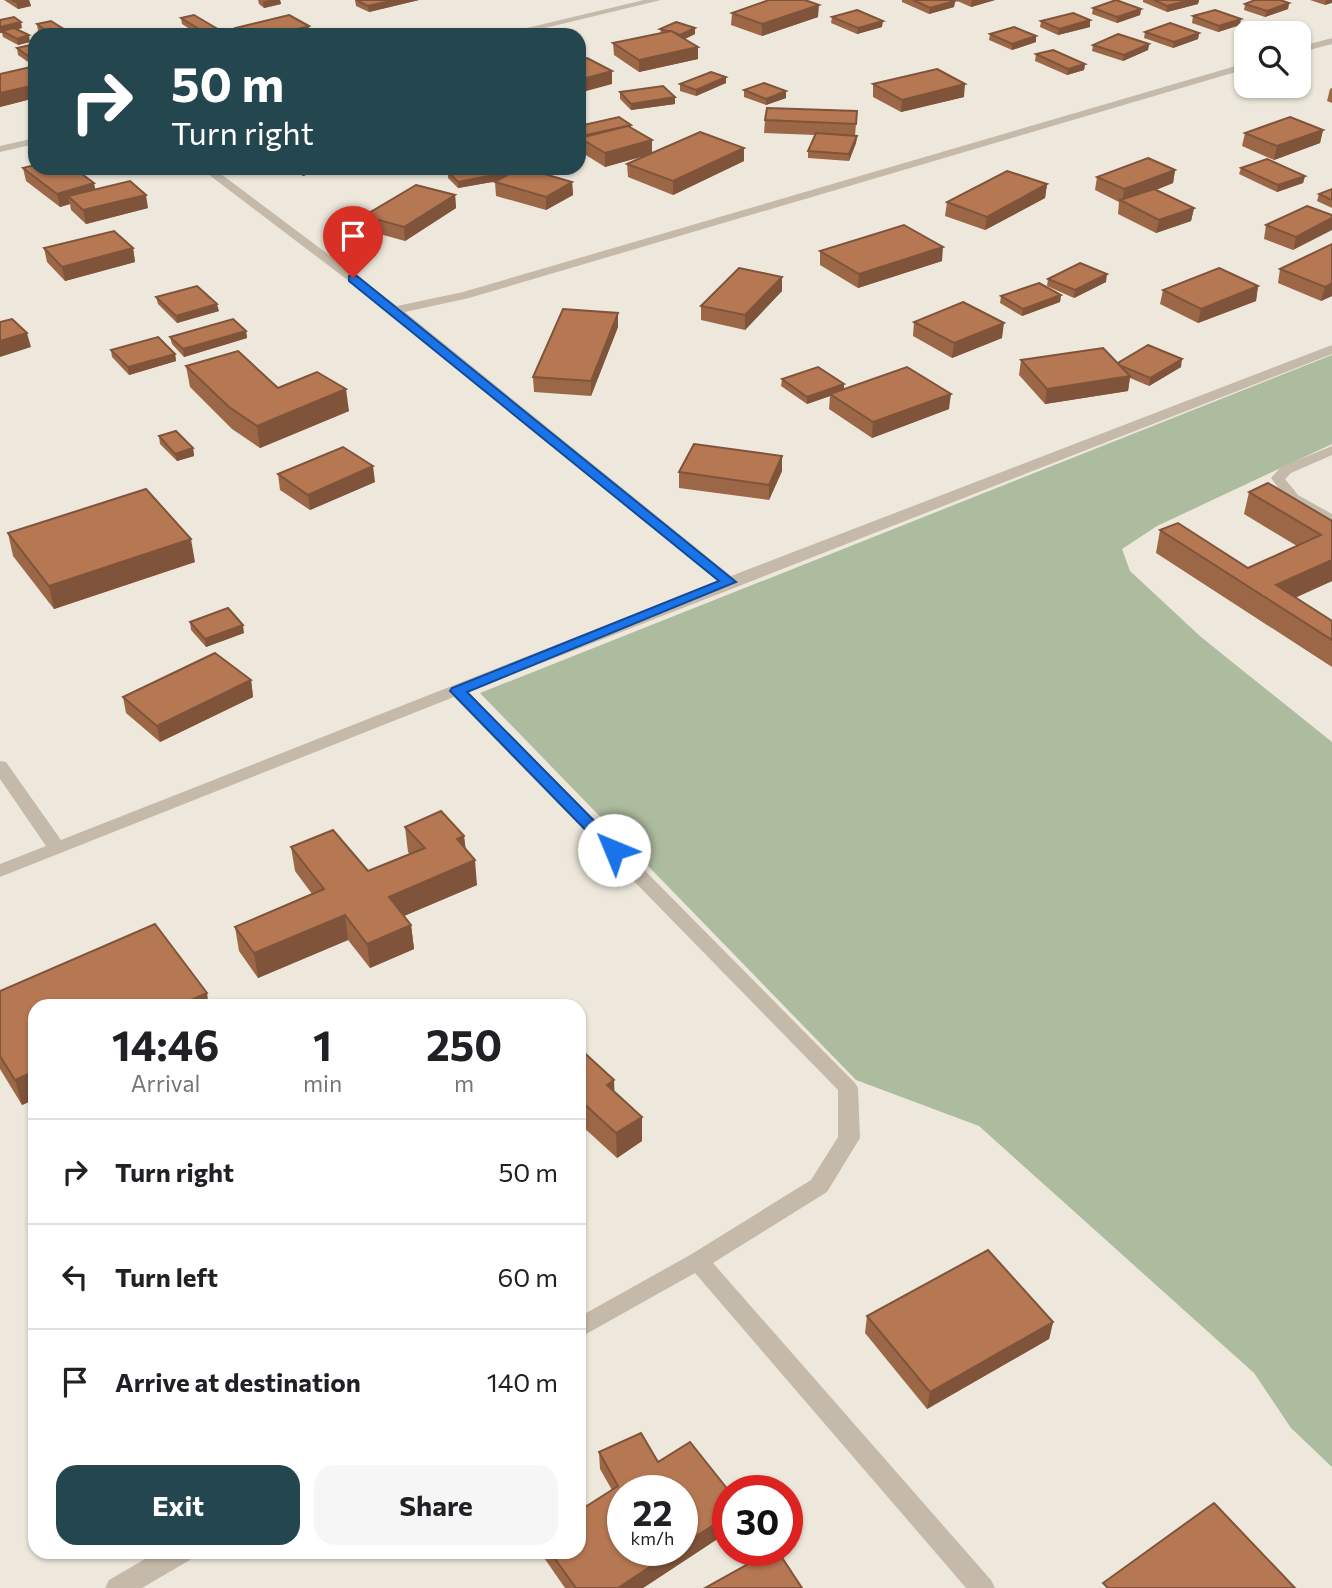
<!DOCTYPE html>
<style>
:root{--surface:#fff;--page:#f6f6f6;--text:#202124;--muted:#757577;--line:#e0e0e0;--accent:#23464f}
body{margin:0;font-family:Commissioner,sans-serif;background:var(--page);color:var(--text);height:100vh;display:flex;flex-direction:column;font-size:26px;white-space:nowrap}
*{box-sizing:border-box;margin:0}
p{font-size:23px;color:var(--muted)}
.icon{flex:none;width:38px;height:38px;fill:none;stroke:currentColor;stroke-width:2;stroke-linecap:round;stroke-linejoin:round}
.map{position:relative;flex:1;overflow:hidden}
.panel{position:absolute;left:28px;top:999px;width:558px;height:560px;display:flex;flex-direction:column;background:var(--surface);border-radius:21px;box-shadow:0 2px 5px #0004}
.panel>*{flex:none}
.top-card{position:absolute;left:28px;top:28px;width:558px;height:147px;border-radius:21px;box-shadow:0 2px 5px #0004;background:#23464f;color:#fff;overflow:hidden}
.fabs{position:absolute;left:1234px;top:21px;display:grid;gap:14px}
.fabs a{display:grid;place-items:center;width:77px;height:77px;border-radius:14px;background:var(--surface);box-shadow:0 2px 5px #0004;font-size:35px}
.speed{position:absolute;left:607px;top:1475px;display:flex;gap:14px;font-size:35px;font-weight:700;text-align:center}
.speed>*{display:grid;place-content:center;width:91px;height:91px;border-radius:50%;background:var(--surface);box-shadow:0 2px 5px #0004;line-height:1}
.speed small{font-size:18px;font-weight:400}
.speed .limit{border:10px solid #d22;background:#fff;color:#111}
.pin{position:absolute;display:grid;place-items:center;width:60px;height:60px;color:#fff;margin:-72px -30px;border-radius:50% 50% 50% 0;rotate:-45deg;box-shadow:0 0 7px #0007}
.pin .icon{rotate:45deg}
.me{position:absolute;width:77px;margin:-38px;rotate:315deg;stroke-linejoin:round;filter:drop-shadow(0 0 5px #0008)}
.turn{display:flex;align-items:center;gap:24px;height:147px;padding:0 28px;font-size:32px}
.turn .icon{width:91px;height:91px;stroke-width:2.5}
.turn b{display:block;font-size:49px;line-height:60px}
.eta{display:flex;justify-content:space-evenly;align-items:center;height:119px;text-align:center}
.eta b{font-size:42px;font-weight:700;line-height:49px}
.action{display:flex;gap:14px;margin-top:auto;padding:14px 28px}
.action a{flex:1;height:80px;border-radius:21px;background:var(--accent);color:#fff;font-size:28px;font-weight:700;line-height:80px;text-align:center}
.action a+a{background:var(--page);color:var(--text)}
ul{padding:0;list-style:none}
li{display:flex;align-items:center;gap:21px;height:105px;padding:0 28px;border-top:2px solid var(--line)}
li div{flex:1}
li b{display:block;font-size:26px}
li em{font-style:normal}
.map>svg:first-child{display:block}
.green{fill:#adbb9e}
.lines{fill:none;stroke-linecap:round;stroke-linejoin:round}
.street{fill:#c5baaa;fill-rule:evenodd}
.wall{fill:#9c6747}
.shaded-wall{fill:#7f543a}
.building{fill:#b57853;stroke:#7f543a;stroke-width:2}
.route{fill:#1a73e8;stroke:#114b97;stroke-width:2}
</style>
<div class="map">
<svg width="1332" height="1588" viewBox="0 0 1332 1588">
<rect width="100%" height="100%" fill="#eee8dc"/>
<polygon class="green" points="1332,355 1332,444 1157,526 1122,549 1130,571 1201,637 1332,742 1332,1467 1291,1428 1254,1373 979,1126 856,1080 480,693"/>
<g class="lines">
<g class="street">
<polygon points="644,0 661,0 516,35 498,35"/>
<polygon points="1332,38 1332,44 1298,53 1298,47"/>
<polygon points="1246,63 1246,69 469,298 405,312 731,576 1332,345 1332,354 468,692 855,1083 858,1088 860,1138 827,1192 713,1263 991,1580 995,1588 966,1588 695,1273 579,1338 579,1317 690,1255 811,1180 838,1137 838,1090 454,697 0,877 0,864 46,846 0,779 0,761 6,762 61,840 718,581 391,313 200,168 213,168 397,306 463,292"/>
<polygon points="35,138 35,144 0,152 0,146"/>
<polygon points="1332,446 1332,455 1291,473 1285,479 1298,495 1332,514 1332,524 1288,501 1271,478 1281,467"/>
<polygon points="157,1552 193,1552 190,1560 142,1588 105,1588 109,1580"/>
</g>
</g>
<g class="wall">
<polygon points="4,0 29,0 31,6 18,9"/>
<polygon points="258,0 280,0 281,4 264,8 259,4"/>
<polygon points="355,0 419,0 369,12 356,6"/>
<polygon points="902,0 952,0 955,1 954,7 929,14 902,2"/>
<polygon points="955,0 995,0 971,7"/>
<polygon points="1143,0 1199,0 1198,4 1167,12 1143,2"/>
<polygon points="1310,0 1332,0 1325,5"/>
<polygon points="1289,3 1288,9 1265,17 1244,10 1245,4"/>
<polygon points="1093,8 1141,9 1140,15 1117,23 1092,14"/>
<polygon points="732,13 818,17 762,36 731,25"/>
<polygon points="1193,16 1240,25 1218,32 1192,23"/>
<polygon points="832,17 882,27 857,34 831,23"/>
<polygon points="181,18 217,34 199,35 182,24"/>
<polygon points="0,20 22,28 18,29 30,42 18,45 3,37 2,33 0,33"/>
<polygon points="1090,20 1090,27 1058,35 1040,27 1041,21"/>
<polygon points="37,24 63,35 45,35 38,31"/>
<polygon points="236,28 310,35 237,35"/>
<polygon points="695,28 695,34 685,39 698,59 639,72 614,55 613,43 661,33 660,29"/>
<polygon points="1145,32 1199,33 1198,39 1173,48 1144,38"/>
<polygon points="990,34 1036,36 1036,42 1012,50 989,40"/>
<polygon points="35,44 35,98 0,107 0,74 34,66 18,55 17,48"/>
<polygon points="1149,44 1148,50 1123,61 1092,51 1093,45"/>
<polygon points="1036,54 1085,64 1084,70 1067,75 1035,61"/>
<polygon points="726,83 696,96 680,91 680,84"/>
<polygon points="873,84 964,97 901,112 873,97"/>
<polygon points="1332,88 1332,103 1327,101 1330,89"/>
<polygon points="744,90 786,91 786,98 766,105 744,97"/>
<polygon points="620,92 675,97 675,104 631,110 620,99"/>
<polygon points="857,111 855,136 857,136 856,143 849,161 808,158 808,151 815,135 764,133 765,120"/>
<polygon points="631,125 631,128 652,140 652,153 744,148 744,161 673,195 628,177 627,164 650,154 605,167 581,152 579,126"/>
<polygon points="1323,130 1320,143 1274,160 1242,146 1245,133"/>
<polygon points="23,168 96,189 148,208 86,224 71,210 70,204 60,207 26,181"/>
<polygon points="288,168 326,168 303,176"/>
<polygon points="1241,168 1305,176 1303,183 1277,192 1239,174"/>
<polygon points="1175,170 1173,183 1156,190 1194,208 1191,221 1156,233 1118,214 1119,202 1095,190 1097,177"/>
<polygon points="448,172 572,182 573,195 546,210 496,196 495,182 497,181 458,188 448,178"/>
<polygon points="1047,184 1045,198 985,230 945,216 947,202"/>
<polygon points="1332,189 1332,208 1317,201 1319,194"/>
<polygon points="455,195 456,208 405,241 365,230 364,216"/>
<polygon points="1307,206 1293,250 1264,239 1266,225"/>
<polygon points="1332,244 1332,296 1321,301 1278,283 1280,269"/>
<polygon points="44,248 133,248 135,262 65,281 47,262"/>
<polygon points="820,251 942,261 858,288 820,265"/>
<polygon points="1048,279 1106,282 1074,298 1047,286"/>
<polygon points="1258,286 1256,301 1198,323 1160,304 1163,290"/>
<polygon points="782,291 745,330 701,320 701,306"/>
<polygon points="1061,295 1060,302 1022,316 1000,303 1001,296"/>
<polygon points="156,297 219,311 177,323 158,304"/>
<polygon points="914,322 1002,338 952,358 913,336"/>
<polygon points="618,327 591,396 534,392 533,377"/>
<polygon points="246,331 247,338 184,357 172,344 170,337"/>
<polygon points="111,350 175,354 176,361 129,375 112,357"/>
<polygon points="1021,360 1117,363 1181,367 1149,386 1130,378 1128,391 1045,404 1019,375"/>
<polygon points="186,366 278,388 349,411 260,448 232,429 190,387"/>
<polygon points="782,379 844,389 949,409 872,438 829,409 830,396 807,404 781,386"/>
<polygon points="159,436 193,448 194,456 177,461 160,444"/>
<polygon points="782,471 769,500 679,488 679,472"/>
<polygon points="278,474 375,482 310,510 280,490"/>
<polygon points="1249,492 1332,521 1332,581 1295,598 1332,621 1332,667 1156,553 1160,530 1248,568 1297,546 1244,514"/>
<polygon points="8,533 195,562 54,609 13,556"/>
<polygon points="190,622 244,633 206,647 191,630"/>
<polygon points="251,680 253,697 160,742 126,713 123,697"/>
<polygon points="405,827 464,836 466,850 477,885 404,916 411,925 414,949 370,968 348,940 258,978 239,951 235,927 312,894 295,871 291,847 368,871 410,854 408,852"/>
<polygon points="0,991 35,1006 35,1099 22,1105 0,1069"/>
<polygon points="579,1048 615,1092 642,1117 642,1141 617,1158 582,1126 579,1127"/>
<polygon points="867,1316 1053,1322 1049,1339 927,1409 865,1333"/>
<polygon points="599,1452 658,1462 728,1491 728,1532 643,1588 565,1588 540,1552 579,1552 612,1490 600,1469"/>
</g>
<g class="shaded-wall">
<polygon points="29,0 31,6 18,9 16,2"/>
<polygon points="270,0 280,0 281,4 264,8 263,2"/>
<polygon points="394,0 419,0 369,12 368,6"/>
<polygon points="972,0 995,0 971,7"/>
<polygon points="1190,0 1199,0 1198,4 1167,12 1167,6"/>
<polygon points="1326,0 1332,0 1332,3 1325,5"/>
<polygon points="955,1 954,7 929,14 930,8"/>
<polygon points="1289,3 1288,9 1265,17 1267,11"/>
<polygon points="819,5 818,17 762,36 762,24"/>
<polygon points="1141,9 1140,15 1117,23 1117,17"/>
<polygon points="1241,19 1240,25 1218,32 1219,26"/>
<polygon points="1090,20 1090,27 1058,35 1059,29"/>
<polygon points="883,21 882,27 857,34 858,28"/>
<polygon points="21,22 22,28 4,32 2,31 2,33 0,33 0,27"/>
<polygon points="309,26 310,35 275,35"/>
<polygon points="62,28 63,35 49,35 48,32"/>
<polygon points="216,28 217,34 203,35 202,31"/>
<polygon points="695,28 695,34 680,41 680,35"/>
<polygon points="1199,33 1198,39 1173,48 1174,42"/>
<polygon points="29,35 30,42 18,45 17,39"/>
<polygon points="1036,36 1036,42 1012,50 1012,44"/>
<polygon points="1149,44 1148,50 1123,61 1124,55"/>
<polygon points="698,47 698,59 639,72 639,60"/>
<polygon points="1085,64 1084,70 1067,75 1068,69"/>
<polygon points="612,71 612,84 579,93 579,80"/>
<polygon points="726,77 726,83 696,96 696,90"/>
<polygon points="965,84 964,97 901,112 902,100"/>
<polygon points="35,85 35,98 0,107 0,93"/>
<polygon points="786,91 786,98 766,105 766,99"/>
<polygon points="675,97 675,104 631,110 631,104"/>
<polygon points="1323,130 1320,143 1274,160 1277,146"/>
<polygon points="857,136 856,143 849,161 849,154"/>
<polygon points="652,140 652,154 605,167 605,153"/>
<polygon points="744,148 744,161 673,195 673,181"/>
<polygon points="302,168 326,168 303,176"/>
<polygon points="521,170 521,177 458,188 458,182"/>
<polygon points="1175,170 1173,183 1122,203 1124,189"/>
<polygon points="1305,176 1303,183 1277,192 1278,185"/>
<polygon points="572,182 573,195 546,210 546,197"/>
<polygon points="94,183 97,197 68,196 70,204 60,207 57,194"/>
<polygon points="1047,184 1045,198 985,230 987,217"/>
<polygon points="146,195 148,208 86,224 83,210"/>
<polygon points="455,195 456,208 405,241 404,227"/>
<polygon points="1194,208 1191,221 1156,233 1159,220"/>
<polygon points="1332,218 1332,230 1293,250 1296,237"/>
<polygon points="943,247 942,261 858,288 859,274"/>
<polygon points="133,248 135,262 65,281 62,267"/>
<polygon points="1107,274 1106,282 1074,298 1075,290"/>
<polygon points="782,277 782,291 745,330 745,315"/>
<polygon points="1332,283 1332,296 1321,301 1325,287"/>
<polygon points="1258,286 1256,301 1198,323 1201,309"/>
<polygon points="1061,295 1060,302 1022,316 1023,309"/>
<polygon points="217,304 219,311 177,323 176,316"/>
<polygon points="618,313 618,327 591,396 591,381"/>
<polygon points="1004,323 1002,338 952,358 954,343"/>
<polygon points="246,331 247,338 184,357 183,349"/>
<polygon points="27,333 31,347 0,357 0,341"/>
<polygon points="175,354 176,361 129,375 128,367"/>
<polygon points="1182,359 1181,367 1149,386 1150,378"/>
<polygon points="1130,376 1128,391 1045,404 1047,389"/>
<polygon points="844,384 844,391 830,394 830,396 807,404 807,397"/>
<polygon points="346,389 349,411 260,448 257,426"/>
<polygon points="951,394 949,409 872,438 873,422"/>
<polygon points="193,448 194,456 177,461 175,454"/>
<polygon points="782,456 782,471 769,500 769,485"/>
<polygon points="373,466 375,482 310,510 308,495"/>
<polygon points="191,539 195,562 54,609 49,586"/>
<polygon points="1332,560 1332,581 1278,605 1276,585"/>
<polygon points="243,625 244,633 206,647 205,639"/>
<polygon points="251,680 253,697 160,742 157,726"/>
<polygon points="464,836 466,860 457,839"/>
<polygon points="475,860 477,885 392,921 389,897"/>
<polygon points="345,915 348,940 258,978 254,953"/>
<polygon points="411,925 414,949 370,968 367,944"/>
<polygon points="207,993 209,1006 177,1006"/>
<polygon points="35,1071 35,1099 22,1105 15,1080"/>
<polygon points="614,1080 615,1105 607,1085"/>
<polygon points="581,1101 582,1126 579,1127 579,1102"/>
<polygon points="642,1117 642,1141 617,1158 616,1133"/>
<polygon points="1053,1322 1049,1339 927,1409 930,1392"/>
<polygon points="728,1516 728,1532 643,1588 618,1588 675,1550 682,1550 682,1545"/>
</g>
<g class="building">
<polygon points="12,0 27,0 16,2"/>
<polygon points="356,0 394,0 368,6"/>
<polygon points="769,0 805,0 819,5 762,24 732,13"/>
<polygon points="913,0 952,0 955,1 930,8"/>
<polygon points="1116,0 1141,9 1117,17 1093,8"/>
<polygon points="1154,0 1190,0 1167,6"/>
<polygon points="1255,0 1280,0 1289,3 1267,11 1245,4"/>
<polygon points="857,10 883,21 858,28 832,17"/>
<polygon points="1215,10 1241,19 1219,26 1193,16"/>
<polygon points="1073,13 1090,20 1059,29 1041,21"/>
<polygon points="194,15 216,28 202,31 181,18"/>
<polygon points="289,15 309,26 275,35 248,35 236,28"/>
<polygon points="14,17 21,22 0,27 0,20"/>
<polygon points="51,21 62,28 48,32 37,24"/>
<polygon points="676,22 695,28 680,35 671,31 668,31 660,29"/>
<polygon points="1170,23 1199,33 1174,42 1145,32"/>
<polygon points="1014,27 1036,36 1012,44 990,34"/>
<polygon points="14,28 29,35 17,39 2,31"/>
<polygon points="170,29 182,34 178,35 149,35"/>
<polygon points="90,30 100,35 73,35"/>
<polygon points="671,31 698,47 639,60 613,43"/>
<polygon points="1118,34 1149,44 1124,55 1093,45"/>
<polygon points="35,44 35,61 17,48"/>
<polygon points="1053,50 1085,64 1068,69 1036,54"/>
<polygon points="587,58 612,71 579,80 579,60"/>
<polygon points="35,66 35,85 0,93 0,74"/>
<polygon points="937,69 965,84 902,100 873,84"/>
<polygon points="711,72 726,77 696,90 680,84"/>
<polygon points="764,83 786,91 766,99 744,90"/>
<polygon points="663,86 675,97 631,104 620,92"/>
<polygon points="767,108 857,111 856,124 765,120"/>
<polygon points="619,117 631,125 582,136 579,133 579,126"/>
<polygon points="1290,117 1323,130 1277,146 1245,133"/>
<polygon points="628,126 652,140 605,153 580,138"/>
<polygon points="700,132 744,148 673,181 627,164"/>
<polygon points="816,133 857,136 849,154 808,151"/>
<polygon points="1148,158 1175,170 1124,189 1097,177"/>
<polygon points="1267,159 1305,176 1278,185 1241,168"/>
<polygon points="35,165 35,168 74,168 94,183 57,194 23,168"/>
<polygon points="467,168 519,168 515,171 458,182 448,172"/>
<polygon points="520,168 524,168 572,182 546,197 495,182"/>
<polygon points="1007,171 1047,184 987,217 947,202"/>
<polygon points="130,181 146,195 83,210 68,196"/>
<polygon points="416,185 455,195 404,227 364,216"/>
<polygon points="1154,189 1194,208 1159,220 1120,200"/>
<polygon points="1332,189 1332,200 1319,194"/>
<polygon points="1307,206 1332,215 1332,218 1296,237 1266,225"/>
<polygon points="904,225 943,247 859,274 820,251"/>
<polygon points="114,231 133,248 62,267 44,248"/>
<polygon points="1332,244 1332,283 1325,287 1280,269"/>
<polygon points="1080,263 1107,274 1075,290 1048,279"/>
<polygon points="739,268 782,277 745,315 701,306"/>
<polygon points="1219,268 1258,286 1201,309 1163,290"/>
<polygon points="1039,283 1061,295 1023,309 1001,296"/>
<polygon points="197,286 217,304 176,316 156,297"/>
<polygon points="963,302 1004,323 954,343 914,322"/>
<polygon points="563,309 618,313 591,381 533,377"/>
<polygon points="12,319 27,333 0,341 0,322"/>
<polygon points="233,319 246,331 183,349 170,337"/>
<polygon points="158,337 175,354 128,367 111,350"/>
<polygon points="1148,345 1182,359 1150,378 1119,365 1118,363"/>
<polygon points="1103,348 1130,376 1047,389 1021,360"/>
<polygon points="238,351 278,388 317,372 346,389 257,426 229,407 186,366"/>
<polygon points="818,367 844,384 807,397 782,379"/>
<polygon points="907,367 951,394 873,422 830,394"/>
<polygon points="176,431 193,448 175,454 159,436"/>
<polygon points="694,444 782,456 769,485 679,472"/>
<polygon points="343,447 373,466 308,495 278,474"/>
<polygon points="1268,483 1332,521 1332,560 1276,585 1332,621 1332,640 1160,530 1178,523 1248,568 1321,535 1249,492"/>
<polygon points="146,489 191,539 49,586 8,533"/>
<polygon points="228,608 243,625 205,639 190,622"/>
<polygon points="215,653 251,680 157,726 123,697"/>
<polygon points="441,811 464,836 457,839 475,860 389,897 411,925 367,944 345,915 254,953 235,927 324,889 291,847 333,830 368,871 425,848 405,827"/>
<polygon points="155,924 207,993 177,1006 35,1006 35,1071 15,1080 0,1056 0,991"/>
<polygon points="579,1048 614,1080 607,1085 642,1117 616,1133 581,1101 579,1102"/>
<polygon points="988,1250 1053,1322 930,1392 867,1316"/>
<polygon points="641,1433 658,1462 690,1442 729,1491 728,1516 682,1545 682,1491 623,1491 623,1550 675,1550 618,1588 576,1588 550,1552 579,1552 579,1511 618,1486 599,1452"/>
<polygon points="1214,1503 1295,1588 1108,1588 1103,1583"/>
<polygon points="773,1550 777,1550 802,1588 705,1588"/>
</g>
<polygon class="route" points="349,276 357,276 736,582 467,692 619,846 622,850 619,853 608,853 450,691 452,688 719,581 349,281"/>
</svg>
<div class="fabs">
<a><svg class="icon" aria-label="search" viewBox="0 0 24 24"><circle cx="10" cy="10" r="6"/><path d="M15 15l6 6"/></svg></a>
</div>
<div class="speed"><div>22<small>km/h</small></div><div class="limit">30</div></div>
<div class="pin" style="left:353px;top:278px;background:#d93025"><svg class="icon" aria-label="arrive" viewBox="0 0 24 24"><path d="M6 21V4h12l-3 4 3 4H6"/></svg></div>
<svg class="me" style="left:614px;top:850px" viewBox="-20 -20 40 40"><circle r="19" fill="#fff"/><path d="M0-13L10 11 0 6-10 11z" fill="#1a73e8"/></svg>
<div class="top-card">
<div class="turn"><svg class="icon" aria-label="right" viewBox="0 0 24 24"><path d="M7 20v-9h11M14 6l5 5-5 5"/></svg><div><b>50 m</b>Turn right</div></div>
</div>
<section class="panel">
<div class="eta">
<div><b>14:46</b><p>Arrival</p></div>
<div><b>1</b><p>min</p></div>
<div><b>250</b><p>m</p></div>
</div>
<ul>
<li><svg class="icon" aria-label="right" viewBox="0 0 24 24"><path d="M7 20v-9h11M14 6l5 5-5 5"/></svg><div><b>Turn right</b></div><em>50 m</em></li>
<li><svg class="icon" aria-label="left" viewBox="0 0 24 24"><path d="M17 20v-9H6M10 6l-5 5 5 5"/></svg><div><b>Turn left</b></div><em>60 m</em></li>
<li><svg class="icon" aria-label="arrive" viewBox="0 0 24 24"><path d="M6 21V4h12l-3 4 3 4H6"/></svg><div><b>Arrive at destination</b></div><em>140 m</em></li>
</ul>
<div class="action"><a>Exit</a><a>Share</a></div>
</section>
</div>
